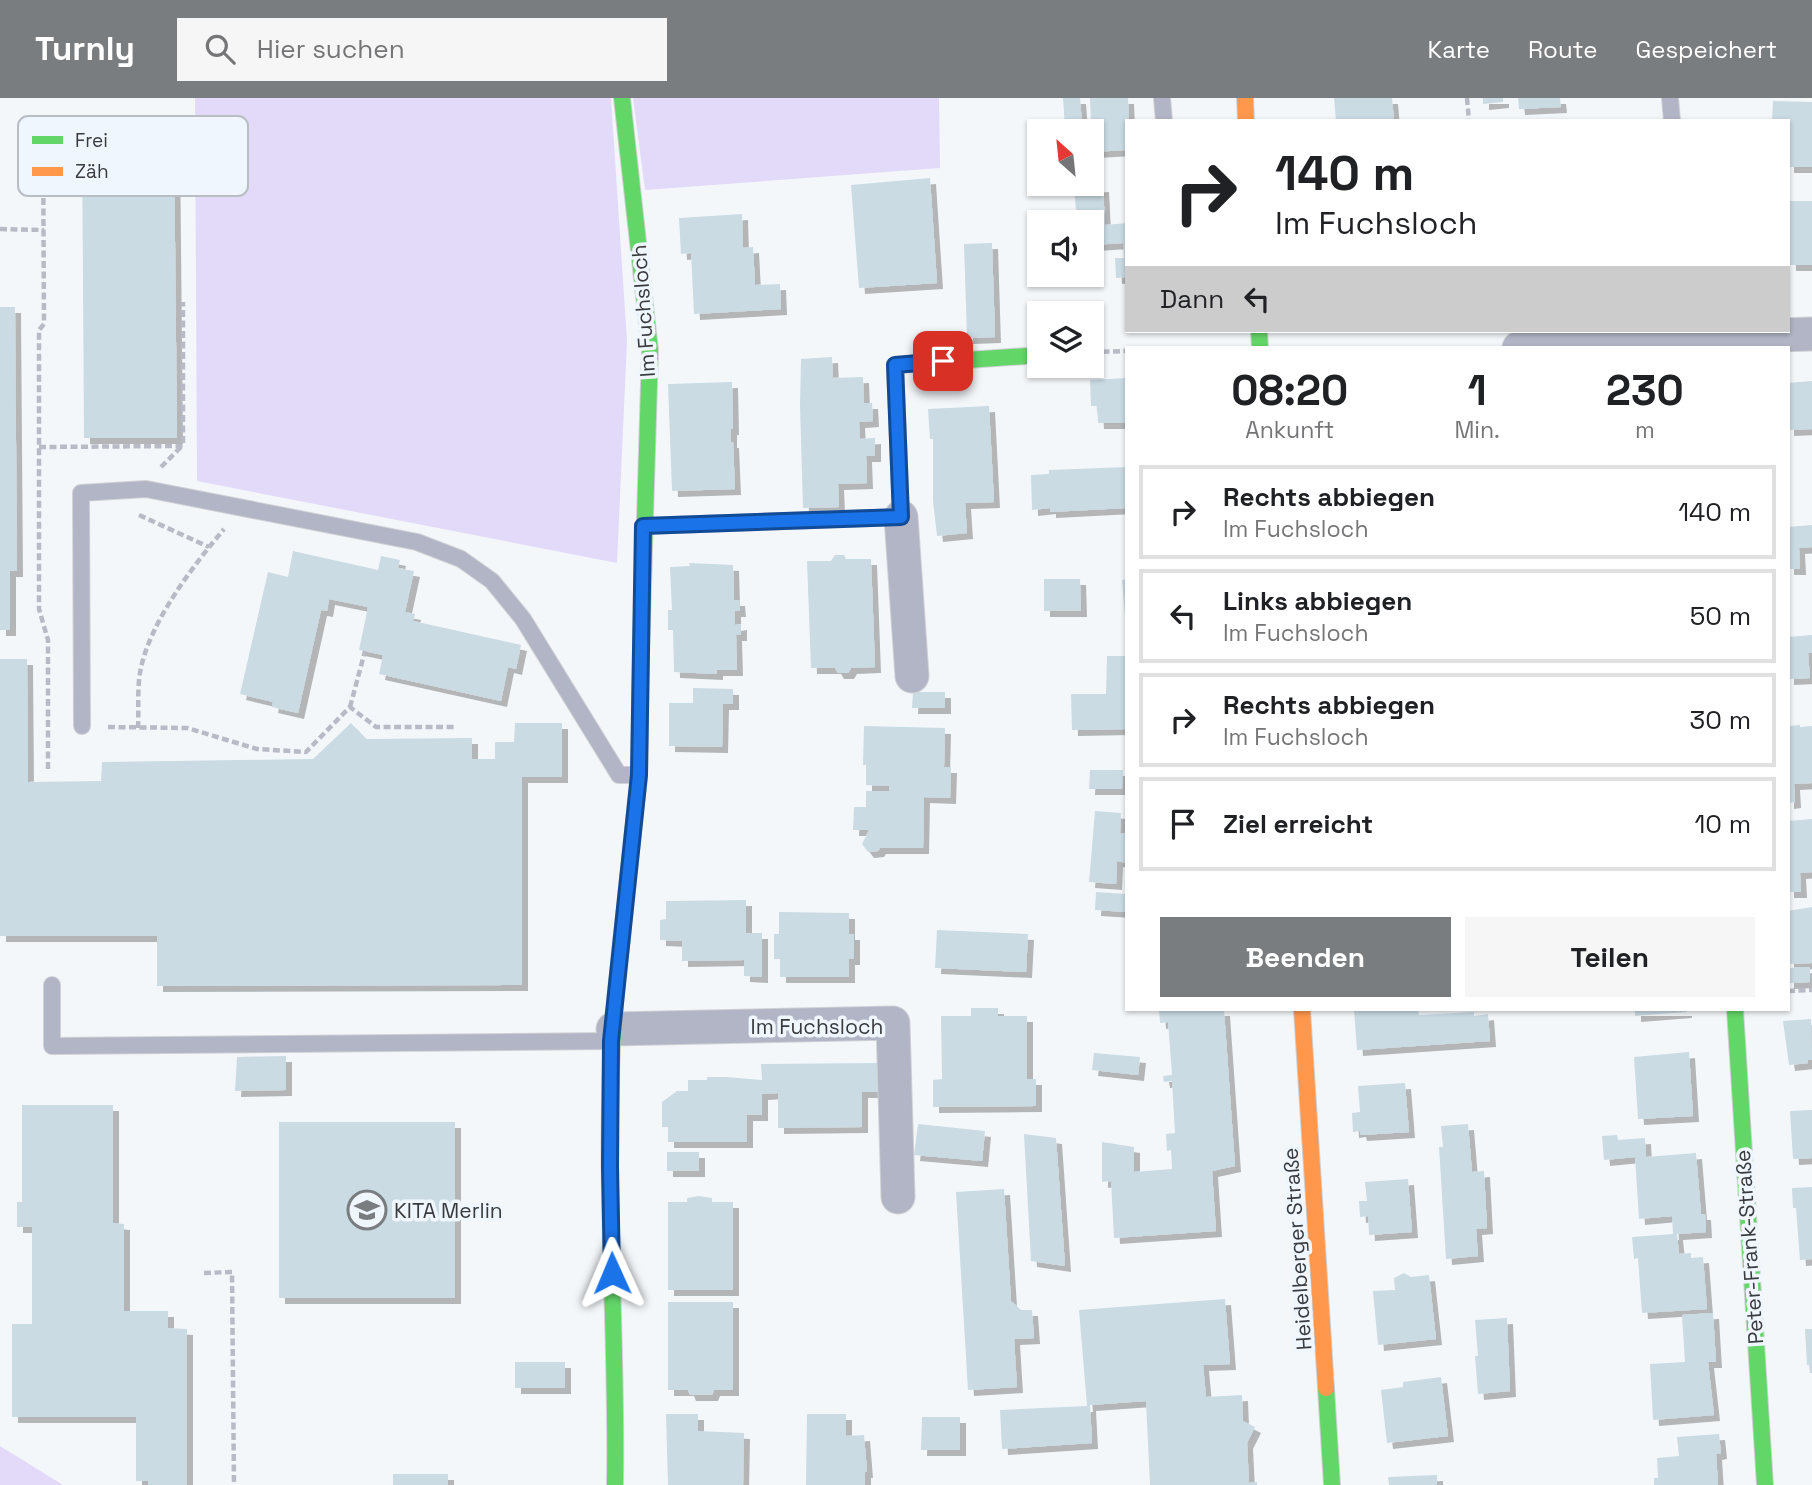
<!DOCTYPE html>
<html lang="de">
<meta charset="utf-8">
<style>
:root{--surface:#fff;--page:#f6f6f6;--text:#202124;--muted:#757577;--line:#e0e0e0;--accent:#7a7d80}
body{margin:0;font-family:"Space Grotesk",sans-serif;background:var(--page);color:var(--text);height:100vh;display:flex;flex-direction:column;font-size:26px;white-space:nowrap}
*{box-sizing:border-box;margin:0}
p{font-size:23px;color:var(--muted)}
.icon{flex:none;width:38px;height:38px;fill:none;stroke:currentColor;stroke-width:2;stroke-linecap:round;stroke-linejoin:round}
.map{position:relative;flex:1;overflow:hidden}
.side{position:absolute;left:1125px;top:248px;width:665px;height:665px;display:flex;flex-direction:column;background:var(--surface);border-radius:0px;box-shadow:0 2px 5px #0004}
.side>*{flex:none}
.guide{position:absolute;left:1125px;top:21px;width:665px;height:214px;border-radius:0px;box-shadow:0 2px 5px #0004;background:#fff;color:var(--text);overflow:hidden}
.needle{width:46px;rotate:333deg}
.fabs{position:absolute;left:1027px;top:21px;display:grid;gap:14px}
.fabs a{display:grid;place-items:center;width:77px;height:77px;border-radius:0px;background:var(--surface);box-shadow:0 2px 5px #0004;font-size:35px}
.pin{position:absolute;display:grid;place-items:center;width:60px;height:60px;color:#fff;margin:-30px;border-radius:14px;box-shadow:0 4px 10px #0006}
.me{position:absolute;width:77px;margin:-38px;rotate:359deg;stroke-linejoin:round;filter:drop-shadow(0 0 5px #0008)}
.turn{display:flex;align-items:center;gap:24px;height:147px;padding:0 35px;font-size:32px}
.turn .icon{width:91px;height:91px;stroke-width:2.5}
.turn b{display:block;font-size:49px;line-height:60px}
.then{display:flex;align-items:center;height:66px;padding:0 35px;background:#0003;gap:14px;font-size:26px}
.eta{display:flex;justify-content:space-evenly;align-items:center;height:119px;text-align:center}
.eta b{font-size:42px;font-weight:700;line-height:49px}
.cta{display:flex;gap:14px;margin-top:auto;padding:14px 35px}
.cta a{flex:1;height:80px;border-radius:0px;background:var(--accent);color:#fff;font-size:28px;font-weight:700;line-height:80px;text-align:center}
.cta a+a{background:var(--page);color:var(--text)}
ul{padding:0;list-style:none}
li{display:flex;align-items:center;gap:21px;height:94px;margin:0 14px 10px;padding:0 21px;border:4px solid var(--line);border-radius:0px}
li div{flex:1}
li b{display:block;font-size:26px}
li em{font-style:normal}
header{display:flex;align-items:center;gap:42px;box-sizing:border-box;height:98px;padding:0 35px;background:var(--accent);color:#fff}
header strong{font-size:33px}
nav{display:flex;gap:38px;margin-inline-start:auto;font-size:24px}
.search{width:490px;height:63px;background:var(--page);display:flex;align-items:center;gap:18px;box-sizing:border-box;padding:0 24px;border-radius:0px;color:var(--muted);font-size:26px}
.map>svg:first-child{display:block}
.green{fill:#e2daf8}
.building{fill:#cadbe4;filter:url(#shadow)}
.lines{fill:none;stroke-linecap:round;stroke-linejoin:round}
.lane-casing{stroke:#cfd1d4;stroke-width:18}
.street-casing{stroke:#cfd1d4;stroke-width:35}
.fast-casing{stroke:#cfd1d4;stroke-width:18}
.slow-casing{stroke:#cfd1d4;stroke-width:18}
.path{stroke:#b8bbc5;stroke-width:4.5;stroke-dasharray:7 3.5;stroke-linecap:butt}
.lane{stroke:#b1b5c5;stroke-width:16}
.street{stroke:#b1b5c5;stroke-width:33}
.fast{stroke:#63d668;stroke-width:16}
.slow{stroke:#ff974d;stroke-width:16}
.route-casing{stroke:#114b97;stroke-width:18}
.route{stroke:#1a73e8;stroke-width:12}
.labels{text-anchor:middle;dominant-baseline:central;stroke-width:7;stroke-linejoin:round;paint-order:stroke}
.street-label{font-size:21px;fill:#393b3e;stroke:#f0f6fe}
.poi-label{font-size:21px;fill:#393b3e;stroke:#f0f6fe;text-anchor:start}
.key{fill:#f0f6fe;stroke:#b9bec4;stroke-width:2}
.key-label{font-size:19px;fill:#393b3e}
</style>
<header>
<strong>Turnly</strong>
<div class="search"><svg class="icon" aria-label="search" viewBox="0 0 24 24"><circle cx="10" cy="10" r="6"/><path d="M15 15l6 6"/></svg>Hier suchen</div>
<nav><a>Karte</a><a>Route</a><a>Gespeichert</a></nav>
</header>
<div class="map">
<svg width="1812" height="1387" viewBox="0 0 1812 1387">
<defs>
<filter id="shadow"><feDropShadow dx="6" dy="6" stdDeviation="0" flood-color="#0004"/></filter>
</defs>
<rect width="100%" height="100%" fill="#f4f7fa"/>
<g class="green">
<polygon points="195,0 611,0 627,243 617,465 197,383"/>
<polygon points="633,0 939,0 940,70 645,92"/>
<polygon points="0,1348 63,1387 0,1387"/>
</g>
<g class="building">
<polygon points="1063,0 1080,0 1082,27 1065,29"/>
<polygon points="1090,0 1128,0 1129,23 1127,23 1127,52 1092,54 1092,33 1081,33 1080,28 1091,27"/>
<polygon points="1334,0 1392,0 1394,23 1336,23"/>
<polygon points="1483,0 1503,0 1503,4 1483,6"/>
<polygon points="1518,0 1560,0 1561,9 1519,11"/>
<polygon points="1773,3 1812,4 1812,69 1788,69 1788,23 1772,23"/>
<polygon points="82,40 174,41 177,340 84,340"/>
<polygon points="930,80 937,185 859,190 851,87"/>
<polygon points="1103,88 1105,127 1127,125 1127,179 1116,180 1115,160 1124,160 1123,145 1092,147 1092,124 1077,124 1074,90"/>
<polygon points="1788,103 1812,103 1812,167 1790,167"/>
<polygon points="742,116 743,150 753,149 755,187 780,186 781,211 694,216 691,155 681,156 679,120"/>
<polygon points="992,145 995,239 967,240 964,146"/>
<polygon points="0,209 15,209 17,473 10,473 10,532 0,532"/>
<polygon points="832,259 833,280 863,279 864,305 872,305 873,323 859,324 860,341 875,340 875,358 866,358 867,385 838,386 839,409 803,410 800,308 801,261"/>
<polygon points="1127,280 1127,325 1098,325 1097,308 1091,308 1090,282"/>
<polygon points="1812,283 1812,331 1788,332 1788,285"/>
<polygon points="732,284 733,331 731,331 731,344 733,344 735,391 672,393 668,286"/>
<polygon points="989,308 994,404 965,405 967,435 937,438 933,403 933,341 930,341 928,311"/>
<polygon points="1127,369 1127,410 1050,414 1050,410 1032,412 1031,377 1049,376 1049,372"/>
<polygon points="1812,427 1812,449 1799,450 1800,471 1788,471 1788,429"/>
<polygon points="293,453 378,472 381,458 400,462 398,470 414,473 405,514 415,516 413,523 521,547 516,571 508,569 501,603 379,576 383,557 359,552 368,509 329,501 327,513 321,512 298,615 272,609 273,604 240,596 268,474 288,479"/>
<polygon points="835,457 844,457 846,461 871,461 875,569 851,570 848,575 838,575 835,570 811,570 807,463 831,463"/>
<polygon points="689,465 733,467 734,502 739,502 740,513 735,513 735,527 741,526 741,537 736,537 737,572 717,572 717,576 674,574 673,532 668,532 668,512 672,512 670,469 690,468"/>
<polygon points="1044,481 1080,481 1081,513 1044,513"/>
<polygon points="1127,481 1127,518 1125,518 1122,482"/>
<polygon points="1812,537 1812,555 1808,555 1810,580 1788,581 1788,539"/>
<polygon points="1107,558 1127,558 1127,631 1072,632 1071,596 1106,596"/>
<polygon points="0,561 27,561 28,684 101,683 102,664 313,661 351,625 366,641 472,640 472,661 495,661 495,644 514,644 515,625 562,625 562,679 522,679 522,887 157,888 157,838 0,838"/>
<polygon points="693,590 733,591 733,606 723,606 722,649 669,648 669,605 693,605"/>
<polygon points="913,594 945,594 945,610 912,610"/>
<polygon points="1800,627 1800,629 1812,628 1812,685 1794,686 1795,704 1788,705 1788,628"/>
<polygon points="864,628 945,630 944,669 951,669 950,700 924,699 923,750 880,750 878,753 868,754 862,746 869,732 853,732 854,709 866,709 866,693 889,693 889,688 866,687 866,667 863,667"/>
<polygon points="1090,672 1123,672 1122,691 1089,691"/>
<polygon points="1095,713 1121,715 1120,735 1127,735 1127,765 1117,763 1116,786 1089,784"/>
<polygon points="1812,721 1812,774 1800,775 1801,794 1788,794 1788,723"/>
<polygon points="1096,794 1127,796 1126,814 1095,812"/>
<polygon points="746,802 746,835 762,835 762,879 744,878 744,862 682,863 682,843 660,842 660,822 666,821 666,803"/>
<polygon points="1812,809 1812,865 1788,866 1788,813"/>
<polygon points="779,814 849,815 849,836 854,836 854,861 849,861 849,879 780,879 780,861 774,861 774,836 779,836"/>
<polygon points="937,832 1028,836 1026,874 935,870"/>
<polygon points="1810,869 1810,884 1788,885 1788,870"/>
<polygon points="971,910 998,910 998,918 1027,918 1027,981 1036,981 1036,1008 933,1009 933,982 942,981 941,918 971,918"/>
<polygon points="1159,912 1224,912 1235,1068 1212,1073 1216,1133 1114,1140 1111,1083 1102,1084 1102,1044 1134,1049 1134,1074 1172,1071 1171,1052 1167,1053 1166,1036 1175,1035 1172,983 1164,984 1163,978 1172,977 1168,924 1160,925"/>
<polygon points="1354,912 1418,912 1419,917 1474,914 1474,918 1488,916 1490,943 1357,952"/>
<polygon points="1635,912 1686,912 1686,914 1635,918"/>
<polygon points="1811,921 1812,962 1808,962 1808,965 1789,967 1783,923"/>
<polygon points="1689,954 1693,1018 1638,1021 1634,959"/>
<polygon points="1094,955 1140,959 1138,977 1092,972"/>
<polygon points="286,958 286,992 235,993 237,959"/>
<polygon points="878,965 878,994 862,994 862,1029 778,1030 778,995 762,996 762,1017 747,1017 747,1044 668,1044 668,1029 662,1029 662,1004 677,993 688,993 688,982 707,982 707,979 726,979 762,982 761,966"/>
<polygon points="1405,985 1409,1034 1361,1037 1360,1033 1353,1034 1352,1015 1360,1014 1358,988"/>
<polygon points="22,1007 113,1007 113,1125 124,1126 124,1213 168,1213 168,1230 187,1231 187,1387 148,1387 148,1383 136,1383 136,1319 12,1319 12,1226 32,1226 32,1129 17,1129 17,1104 22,1104"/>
<polygon points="1812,1012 1812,1060 1793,1061 1790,1013"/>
<rect x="279" y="1024" width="176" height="176"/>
<polygon points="918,1026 985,1033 982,1063 914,1057"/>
<polygon points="1468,1026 1472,1074 1484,1073 1487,1130 1476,1131 1478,1158 1446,1161 1439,1049 1443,1049 1441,1028"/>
<polygon points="1024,1036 1056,1040 1065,1168 1031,1163"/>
<polygon points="1617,1037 1618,1042 1645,1040 1646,1059 1696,1055 1701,1116 1705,1116 1706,1134 1677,1136 1679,1156 1691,1155 1691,1160 1703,1159 1707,1211 1642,1215 1638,1160 1634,1161 1632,1139 1673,1136 1672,1118 1639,1121 1635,1059 1604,1062 1602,1038"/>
<rect x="667" y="1054" width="32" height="19"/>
<polygon points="1408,1081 1412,1134 1369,1137 1368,1118 1360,1119 1359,1103 1367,1103 1365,1084"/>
<polygon points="1812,1089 1812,1161 1800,1162 1796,1110 1793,1110 1792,1090"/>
<polygon points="1004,1091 1011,1203 1021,1212 1032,1212 1034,1240 1014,1241 1017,1289 968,1292 956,1094"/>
<polygon points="699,1098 712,1100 712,1104 733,1104 733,1192 668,1192 668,1104 687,1104 687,1100"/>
<polygon points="1404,1175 1411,1179 1429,1177 1436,1241 1378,1247 1373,1193 1395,1192 1394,1180"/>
<polygon points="1225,1201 1230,1266 1203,1267 1206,1299 1242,1297 1243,1323 1255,1329 1247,1345 1249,1385 1257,1384 1257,1387 1150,1387 1146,1303 1090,1307 1092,1345 1002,1351 1000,1312 1087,1308 1079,1212"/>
<polygon points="668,1204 733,1204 733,1292 714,1292 712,1297 690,1297 688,1292 668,1292"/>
<polygon points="1713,1215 1716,1264 1708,1264 1714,1317 1653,1322 1650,1266 1685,1264 1682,1217"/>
<polygon points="1507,1220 1510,1293 1478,1296 1475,1258 1478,1258 1475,1222"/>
<polygon points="1805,1231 1812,1231 1812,1275 1810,1275 1809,1267 1807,1267"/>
<rect x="515" y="1264" width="50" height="26"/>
<polygon points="1441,1279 1448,1338 1387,1345 1381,1292 1403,1289 1403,1284"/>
<polygon points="666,1316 698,1316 698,1333 744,1335 743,1387 668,1387"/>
<polygon points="807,1316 846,1316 846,1338 864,1337 867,1374 865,1374 865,1387 806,1387"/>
<polygon points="922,1319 960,1319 960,1352 921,1352"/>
<polygon points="1719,1336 1721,1355 1716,1356 1718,1387 1654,1387 1654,1380 1658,1380 1657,1360 1679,1358 1677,1339"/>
<rect x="393" y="1376" width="55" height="11"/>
<polygon points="1437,1377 1437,1387 1389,1387 1388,1379"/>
</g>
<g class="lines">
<defs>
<g id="lane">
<polyline points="1162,0 1164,23"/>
<polyline points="1670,0 1672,23"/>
<polyline points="82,628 81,395 146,391 417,444 461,461 492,483 523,521 619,677 639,677"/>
<polyline points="52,887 52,948 611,943"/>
</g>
<g id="street">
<polyline points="1519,250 1686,240 1812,236"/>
<polyline points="901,419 912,578"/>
<polyline points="613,931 893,925 898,1099"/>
</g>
<g id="fast">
<polyline points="622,0 650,252 641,554"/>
<polyline points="1259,233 1260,250"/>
<polyline points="896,291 895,267 1040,257"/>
<polyline points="1735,912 1765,1387"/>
<polyline points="1326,1290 1332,1387"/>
<path d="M615,1387C618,1220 600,1051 617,884"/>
</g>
<g id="slow">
<polyline points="1245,0 1246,23"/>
<polyline points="643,428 901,419 896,291"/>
<polyline points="617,884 639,677 641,554"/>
<polyline points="1302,912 1326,1290"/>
</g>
</defs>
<use href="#lane" class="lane-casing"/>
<use href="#street" class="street-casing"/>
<use href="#fast" class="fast-casing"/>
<use href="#slow" class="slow-casing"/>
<g class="path">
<polyline points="1467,0 1469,23"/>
<polyline points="0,131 44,132"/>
<polyline points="1092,254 1127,253"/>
<polyline points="39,349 183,348 183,204"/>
<polyline points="161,369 182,348"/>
<polyline points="139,417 209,449"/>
<polyline points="350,609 365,553"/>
<polyline points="108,629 187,630 257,651 306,654 350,609 376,629 456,629"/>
<path d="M138,630C139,612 137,593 140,575C148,526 193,468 224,431"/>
<polyline points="48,671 48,542 39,511 39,232 44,226 43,33 181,33"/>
<polyline points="1788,893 1812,892"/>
<polyline points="204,1175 232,1174 234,1387"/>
</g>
<use href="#lane" class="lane"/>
<use href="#street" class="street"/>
<use href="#fast" class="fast"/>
<use href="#slow" class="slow"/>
</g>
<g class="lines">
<defs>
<polyline id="route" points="612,1175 610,1068 611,943 639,677 643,428 901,419 895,267 943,263"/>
</defs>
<use href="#route" class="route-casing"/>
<use href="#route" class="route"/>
</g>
<defs>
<symbol id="school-ring" viewBox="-11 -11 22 22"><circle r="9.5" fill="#f0f6fe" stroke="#7a7d80" stroke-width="1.5"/><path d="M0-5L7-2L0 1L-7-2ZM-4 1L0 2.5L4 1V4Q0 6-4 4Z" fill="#7a7d80"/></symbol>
</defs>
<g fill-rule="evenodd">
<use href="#school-ring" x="345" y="1090" width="44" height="44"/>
</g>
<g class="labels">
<g class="street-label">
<text transform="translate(643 213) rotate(-94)">Im Fuchsloch</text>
<text x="817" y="928">Im Fuchsloch</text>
<text transform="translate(1749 1149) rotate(-94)">Peter-Frank-Straße</text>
<text transform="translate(1297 1151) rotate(-94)">Heidelberger Straße</text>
</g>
<g class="poi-label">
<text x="394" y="1112">KITA Merlin</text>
</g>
</g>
<rect x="18" y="18" width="230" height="80" rx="10" class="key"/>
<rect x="32" y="38" width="31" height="8" fill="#63d668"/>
<rect x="32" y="69" width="31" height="9" fill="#ff974d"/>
<g class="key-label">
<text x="75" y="49">Frei</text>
<text x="75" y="80">Zäh</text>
</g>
</svg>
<div class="fabs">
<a><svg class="needle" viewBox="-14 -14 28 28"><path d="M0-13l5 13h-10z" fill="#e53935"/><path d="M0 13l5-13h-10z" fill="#757577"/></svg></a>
<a><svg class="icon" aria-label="sound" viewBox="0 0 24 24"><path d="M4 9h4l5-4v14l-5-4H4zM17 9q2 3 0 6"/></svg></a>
<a><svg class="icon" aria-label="layers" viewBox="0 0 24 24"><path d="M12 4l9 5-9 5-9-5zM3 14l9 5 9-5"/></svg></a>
</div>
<div class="pin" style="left:943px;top:263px;background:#d93025"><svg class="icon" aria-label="arrive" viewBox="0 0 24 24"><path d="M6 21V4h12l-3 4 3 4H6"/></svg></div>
<svg class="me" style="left:612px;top:1175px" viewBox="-20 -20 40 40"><path d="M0-17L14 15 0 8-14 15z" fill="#1a73e8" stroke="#fff" stroke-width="4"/></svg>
<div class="guide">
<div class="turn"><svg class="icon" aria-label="right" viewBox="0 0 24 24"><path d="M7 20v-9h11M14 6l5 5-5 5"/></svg><div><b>140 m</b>Im Fuchsloch</div></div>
<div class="then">Dann<svg class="icon" aria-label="left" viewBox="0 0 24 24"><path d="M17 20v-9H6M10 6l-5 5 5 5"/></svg></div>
</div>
<section class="side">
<div class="eta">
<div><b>08:20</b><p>Ankunft</p></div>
<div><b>1</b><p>Min.</p></div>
<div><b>230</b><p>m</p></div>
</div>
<ul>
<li><svg class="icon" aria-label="right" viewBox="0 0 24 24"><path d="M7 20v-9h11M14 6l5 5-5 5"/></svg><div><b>Rechts abbiegen</b><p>Im Fuchsloch</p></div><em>140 m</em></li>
<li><svg class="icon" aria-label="left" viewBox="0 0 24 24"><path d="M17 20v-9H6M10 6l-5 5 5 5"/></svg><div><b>Links abbiegen</b><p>Im Fuchsloch</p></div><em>50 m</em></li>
<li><svg class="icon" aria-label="right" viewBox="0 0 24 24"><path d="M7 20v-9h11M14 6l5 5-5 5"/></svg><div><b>Rechts abbiegen</b><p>Im Fuchsloch</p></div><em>30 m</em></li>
<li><svg class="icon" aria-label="arrive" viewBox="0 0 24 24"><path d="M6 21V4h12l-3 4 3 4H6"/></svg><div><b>Ziel erreicht</b></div><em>10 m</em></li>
</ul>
<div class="cta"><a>Beenden</a><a>Teilen</a></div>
</section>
</div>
